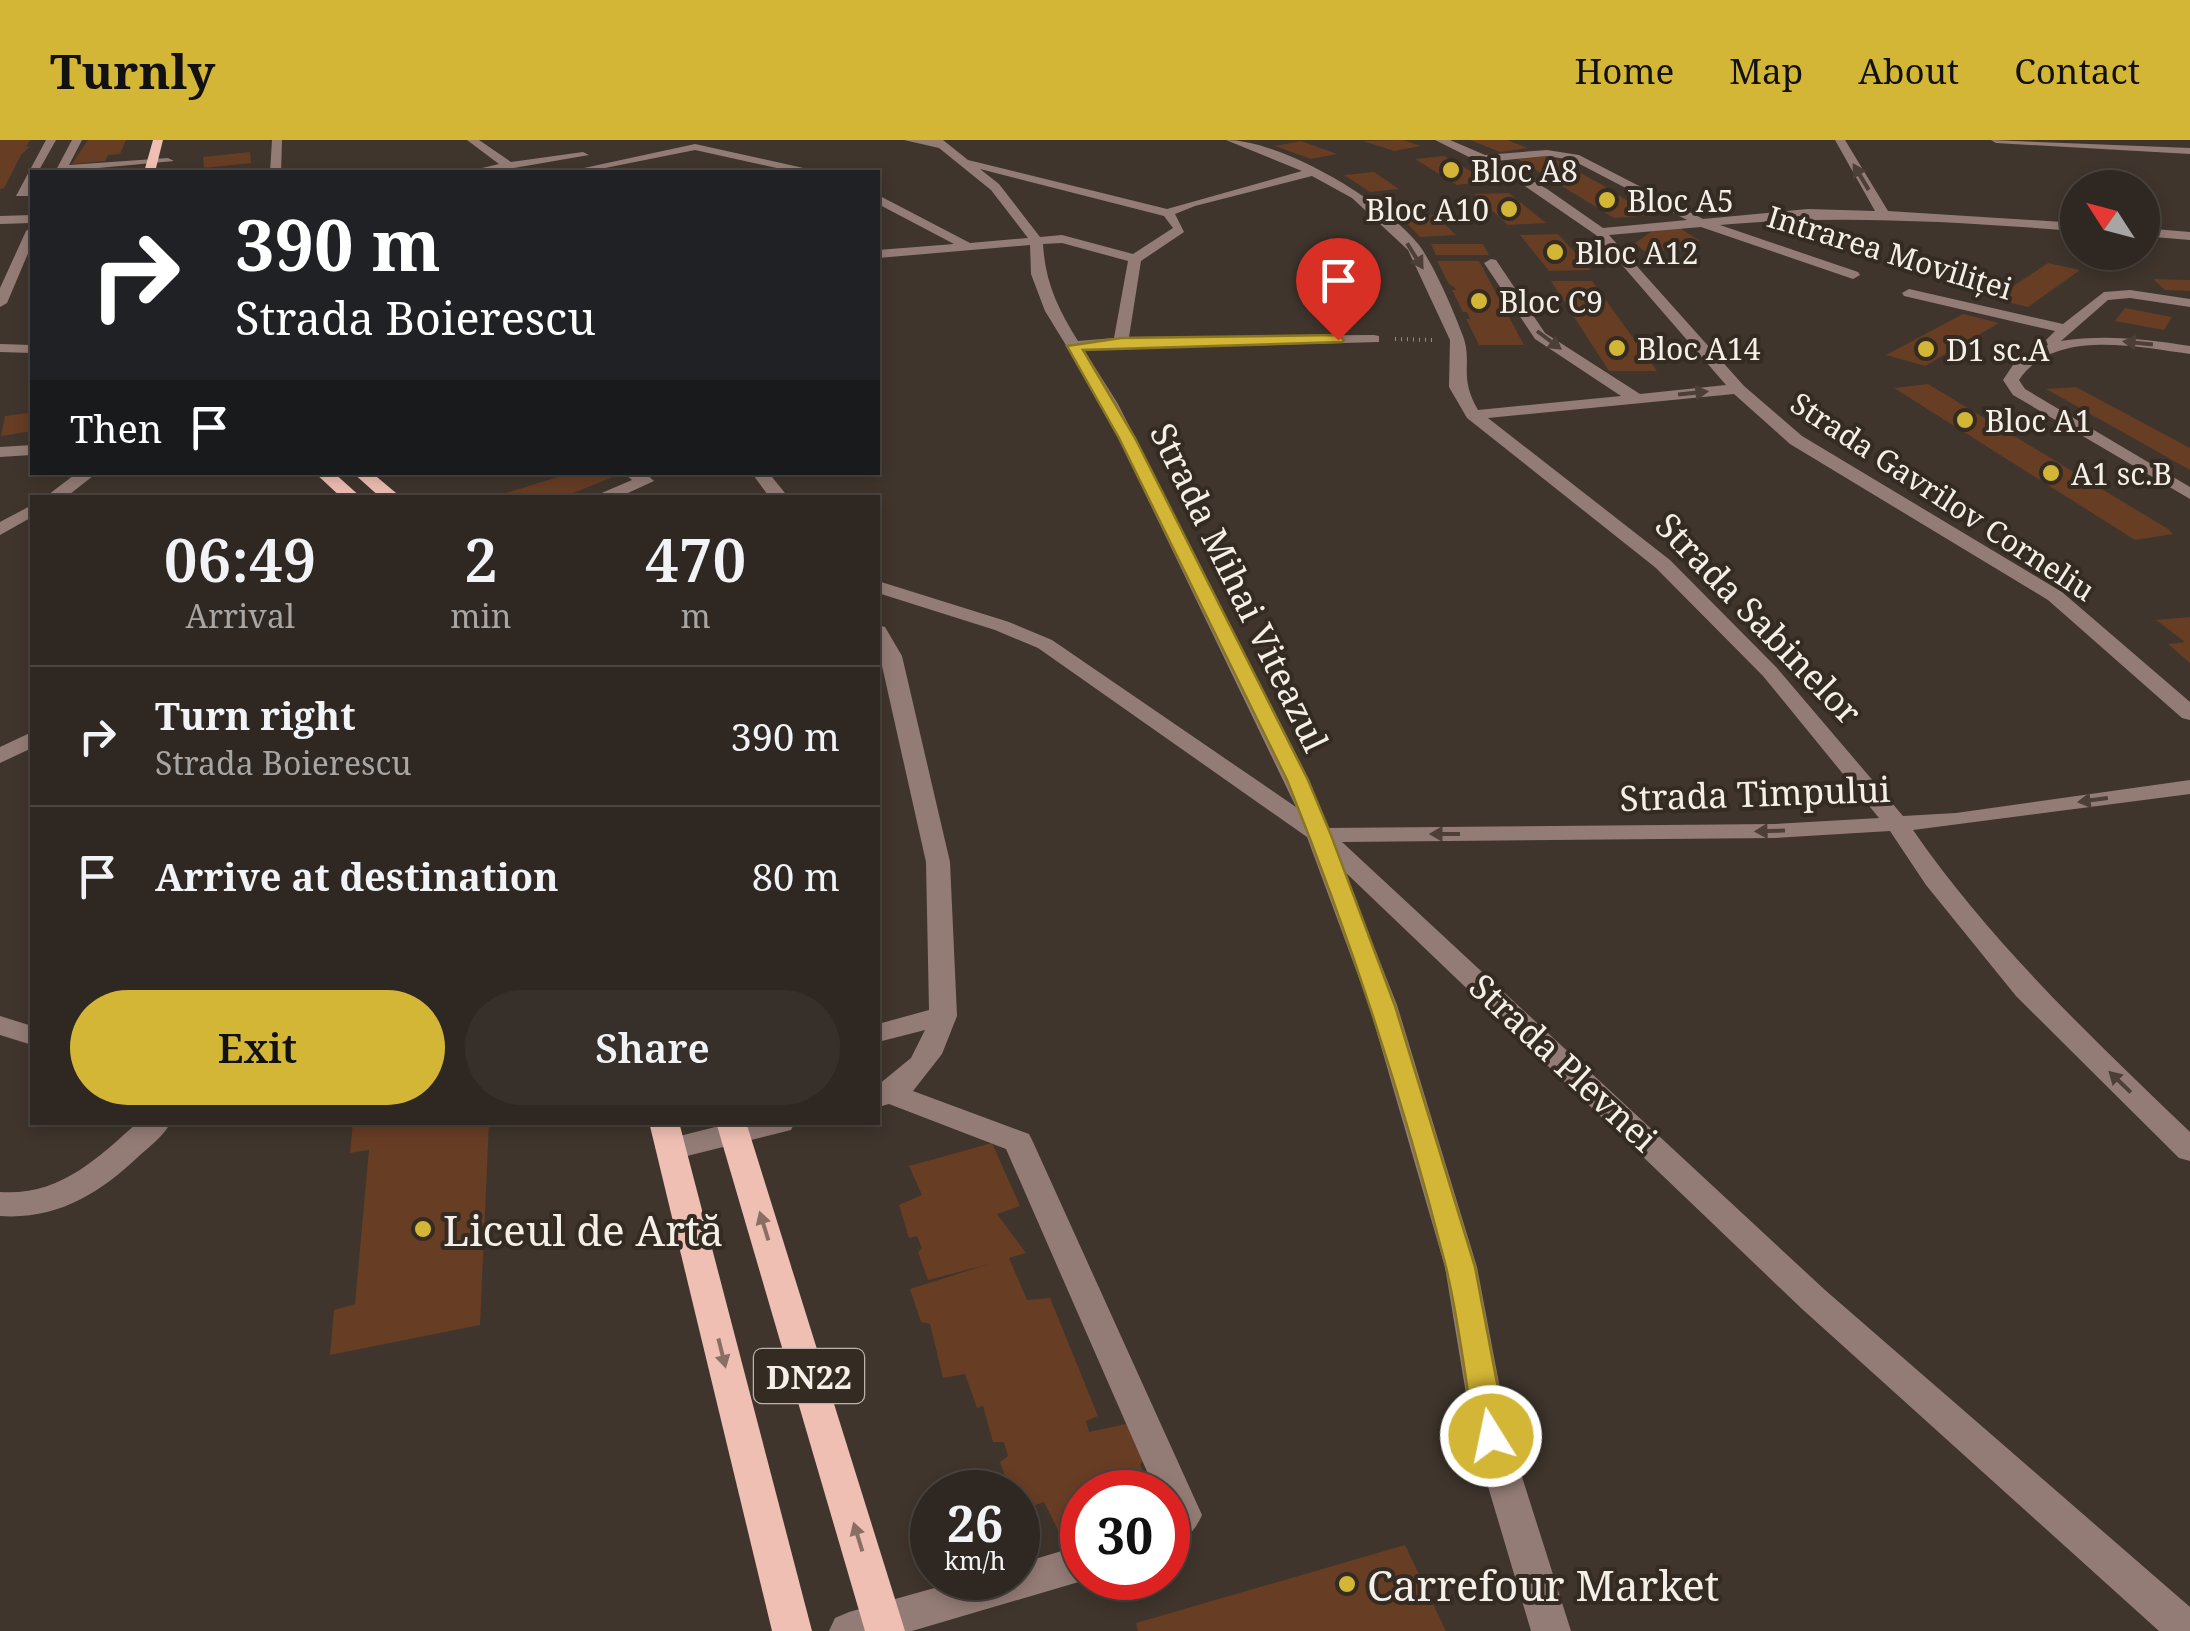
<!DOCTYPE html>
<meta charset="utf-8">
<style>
:root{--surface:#2f2822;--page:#37302a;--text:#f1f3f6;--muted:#a7a6a5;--line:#4a4440;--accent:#d3b635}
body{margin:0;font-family:"Noto Serif",serif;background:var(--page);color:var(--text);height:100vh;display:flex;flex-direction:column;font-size:38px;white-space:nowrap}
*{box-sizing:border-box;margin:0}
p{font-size:32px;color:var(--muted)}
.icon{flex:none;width:55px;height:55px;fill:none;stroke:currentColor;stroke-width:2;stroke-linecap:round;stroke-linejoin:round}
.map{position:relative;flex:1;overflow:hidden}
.side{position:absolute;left:30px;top:355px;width:850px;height:630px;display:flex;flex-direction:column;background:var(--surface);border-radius:0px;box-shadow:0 5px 15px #0003,0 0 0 2px var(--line)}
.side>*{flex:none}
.banner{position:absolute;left:30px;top:30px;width:850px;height:305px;border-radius:0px;box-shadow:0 5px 15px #0003,0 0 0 2px var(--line);background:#202124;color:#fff;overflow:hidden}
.needle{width:65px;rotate:306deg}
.controls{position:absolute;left:2060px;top:30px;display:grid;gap:20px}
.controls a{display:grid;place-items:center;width:100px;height:100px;border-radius:50%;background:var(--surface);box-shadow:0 5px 15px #0003,0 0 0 2px var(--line);font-size:50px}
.speed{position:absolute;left:910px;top:1330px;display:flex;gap:20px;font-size:50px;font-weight:700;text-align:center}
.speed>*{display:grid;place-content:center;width:130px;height:130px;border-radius:50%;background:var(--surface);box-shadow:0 5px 15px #0003,0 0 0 2px var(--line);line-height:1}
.speed small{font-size:25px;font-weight:400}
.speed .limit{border:15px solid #d22;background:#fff;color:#111}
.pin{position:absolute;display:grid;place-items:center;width:85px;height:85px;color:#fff;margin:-102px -42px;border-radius:50% 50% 50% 0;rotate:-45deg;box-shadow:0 0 10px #0007}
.pin .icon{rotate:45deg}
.me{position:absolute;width:110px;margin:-55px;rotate:350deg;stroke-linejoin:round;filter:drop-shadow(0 0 8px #0008)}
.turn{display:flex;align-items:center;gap:35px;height:210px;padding:0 40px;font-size:45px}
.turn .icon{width:130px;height:130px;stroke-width:2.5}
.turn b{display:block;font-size:70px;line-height:85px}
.then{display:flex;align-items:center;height:95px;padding:0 40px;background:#0003;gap:20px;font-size:38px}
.eta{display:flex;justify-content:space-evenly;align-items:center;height:170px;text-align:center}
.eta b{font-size:60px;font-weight:600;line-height:70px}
.primary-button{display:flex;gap:20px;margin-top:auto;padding:20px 40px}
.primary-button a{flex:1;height:115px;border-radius:60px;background:var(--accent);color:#111;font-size:40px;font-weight:600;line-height:115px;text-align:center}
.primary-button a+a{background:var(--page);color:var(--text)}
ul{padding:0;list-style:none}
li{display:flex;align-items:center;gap:30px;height:140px;padding:0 40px;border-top:2px solid var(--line)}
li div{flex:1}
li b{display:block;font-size:38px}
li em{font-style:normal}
header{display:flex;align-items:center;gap:60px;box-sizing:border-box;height:140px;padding:0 50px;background:var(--accent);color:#111}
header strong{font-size:48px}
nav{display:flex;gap:55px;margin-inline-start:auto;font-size:35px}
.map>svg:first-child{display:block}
.building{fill:#673d24}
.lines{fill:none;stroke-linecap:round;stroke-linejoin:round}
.path{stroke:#928a83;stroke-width:4;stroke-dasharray:1 5;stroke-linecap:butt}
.minor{fill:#947c76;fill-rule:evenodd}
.major{fill:#f0bfb3;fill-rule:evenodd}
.oneway{fill:#4c3f38}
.oneway2{fill:#896e64}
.route{fill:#d3b635;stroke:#897622;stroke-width:2.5}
.poi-dot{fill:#d3b635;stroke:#342b23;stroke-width:4}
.labels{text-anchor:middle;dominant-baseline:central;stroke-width:8;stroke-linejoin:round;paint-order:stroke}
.far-poi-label{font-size:30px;fill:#f5efe9;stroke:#342b23;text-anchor:start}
.far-street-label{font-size:30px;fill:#f5efe9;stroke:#342b23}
.shield{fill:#342b23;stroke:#bbb4ae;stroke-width:2.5}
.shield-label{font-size:32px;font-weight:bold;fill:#f5efe9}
.street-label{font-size:35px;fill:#f5efe9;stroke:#342b23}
.near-poi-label{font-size:42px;fill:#f5efe9;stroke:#342b23;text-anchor:start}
</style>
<header>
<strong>Turnly</strong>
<nav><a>Home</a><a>Map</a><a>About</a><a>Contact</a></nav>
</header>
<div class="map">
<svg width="2190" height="1491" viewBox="0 0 2190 1491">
<rect width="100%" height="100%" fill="#3f352d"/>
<g class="building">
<polygon points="0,0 30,0 26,7 30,6 21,15 4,48 0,49"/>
<polygon points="88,0 126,0 120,14 108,15 105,21 72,24"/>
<polygon points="1403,0 1421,6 1394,11 1363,1"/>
<polygon points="1470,0 1507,0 1528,8 1500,12"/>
<polygon points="1301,1 1337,14 1311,19 1275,6"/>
<polygon points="250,12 251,23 204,28 203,17"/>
<polygon points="1444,16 1488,41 1457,45 1415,19"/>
<polygon points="1549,16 1599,43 1650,75 1614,78 1518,19"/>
<polygon points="1374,32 1399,49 1370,52 1344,35"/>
<polygon points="1509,53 1546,83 1508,85 1474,54"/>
<polygon points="1435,75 1456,95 1420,97 1401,77"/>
<polygon points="1678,87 1700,101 1677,102 1687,110 1644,111 1635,103 1655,89"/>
<polygon points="1558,94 1591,130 1549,131 1520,95"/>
<polygon points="1431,104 1483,104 1489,115 1436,115"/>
<polygon points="1437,121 1479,121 1524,205 1479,205 1466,179 1470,179 1467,172 1463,172 1452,150 1456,150 1454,147 1449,144"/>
<polygon points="2048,123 2080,130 2028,167 1994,159"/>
<polygon points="2153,139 2190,140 2190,151 2165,150"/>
<polygon points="1551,141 1592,141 1657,231 1609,231"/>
<polygon points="2125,168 2172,177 2164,190 2115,181"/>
<polygon points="1963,174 1999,183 1925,226 1886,215"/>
<polygon points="1928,244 2168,389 2173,394 2135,400 1894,248"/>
<polygon points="2076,247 2190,308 2190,330 2046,249"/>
<polygon points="29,273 32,291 1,296 5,276"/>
<polygon points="574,332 605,332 613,337 561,358 490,358"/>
<polygon points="2190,477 2190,523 2168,504 2185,502 2156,480"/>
<polygon points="353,982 489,982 480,1185 330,1215 334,1170 355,1164 369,1010 350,1013"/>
<polygon points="992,1003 1020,1066 997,1074 1026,1113 1009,1118 1027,1160 1050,1158 1098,1276 1086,1281 1089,1292 1126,1284 1144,1319 1140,1325 1153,1352 1082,1352 1082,1396 1064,1402 1044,1362 1018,1371 1018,1352 1011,1352 1000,1322 1008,1316 1004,1302 993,1302 983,1266 977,1268 965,1234 943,1238 930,1184 921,1182 910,1149 989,1124 928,1140 918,1112 922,1108 917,1096 909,1098 899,1065 922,1055 909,1026"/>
<polygon points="1405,1405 1446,1491 1138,1491 1136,1483"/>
</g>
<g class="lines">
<polyline class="path" points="1395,199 1432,200"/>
<g class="minor">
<polygon points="46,0 56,0 38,32 32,32 28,49 32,50 32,56 16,56"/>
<polygon points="72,0 82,0 69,25 168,18 174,21 55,32"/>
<polygon points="272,0 282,0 281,32 270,32"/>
<polygon points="467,0 479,0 511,22 583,12 589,15 490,32 465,32 499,24"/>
<path d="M904,0H943L968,20L1167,69L1302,31L1226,0C1282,0 1384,61 1419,105C1434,125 1454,172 1463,196C1473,224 1458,235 1478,270L1621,256L1535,199L1484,123L1491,119L1496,120L1545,193L1640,254L1726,245L1596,95L1519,42L1435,0H1450L1485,15L1547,10L1579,15L1703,79L1808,69L1875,71L1835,0H1845L1888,71L2078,83V91C1957,82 1840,74 1720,85L1858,132L1860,135L1853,139L1701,87L1609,95L1744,246L1802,296L2062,452L2190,562V580L2182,578L2048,460L1790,304L1734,254L1488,278L1670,420L1777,528L1903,676L1956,673L2190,640V654L1913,690C1992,804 2091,897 2190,992V1021L2179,1018L2016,856L1926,745L1890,691L1775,698L1342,702L1825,1150L2190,1467V1491H2159L1801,1168L1344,731L1397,865L1477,1127L1509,1296L1571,1491H1531L1473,1296L1445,1127L1369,865L1307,697L1038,508L995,490L878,453V441L1009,482L1052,500L1296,667L1102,264L1045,171L1031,134L1030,105L878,118V110L954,104L878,64V55L970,103L1028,98L991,50L939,8ZM1547,16L1572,20L1687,80L1603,88L1547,49L1496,21ZM980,29L1164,76L1173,88L1133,114L1062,95L1040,97L999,44ZM1312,36L1352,58L1408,110L1450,200L1449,247L1467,278L1656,428L1763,536L1879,678L1775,684L1327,688L1309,640L1118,264L1084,210L1379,202V196L1374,195L1129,197L1141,121L1184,92L1175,74L1195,66ZM1062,103L1128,121L1114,198L1078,201C1058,169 1045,142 1043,104Z"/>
<polygon points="1991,0 2190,8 2190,14 1996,3"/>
<polygon points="695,4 808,29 814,32 795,32 695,10 590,31 584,28"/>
<polygon points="32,75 32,83 0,84 0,76"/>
<polygon points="32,87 32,104 7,163 0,167 0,148 26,91"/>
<polygon points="2142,88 2190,92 2190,100 2142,96"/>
<path d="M1909,149L2063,184L2104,152L2130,150L2190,159V167L2130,158L2108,160L2061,201C2104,194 2147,199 2190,206V214C2137,207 2054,188 2019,240L2025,249L2190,347V359L2013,255L2003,240L2017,219L2048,205L2046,200L2055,191L1904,156L1902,153Z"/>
<polygon points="0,204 32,205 32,213 0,212"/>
<polygon points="32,305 32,315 0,317 0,307"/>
<polygon points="78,332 98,332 65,358 44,358"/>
<polygon points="623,332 644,332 654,341 617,358 590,358 632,340"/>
<polygon points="751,332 768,332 789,358 770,358"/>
<polygon points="32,365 32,377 0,395 0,382"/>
<path d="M878,485L885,487L902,516L950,722L957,876L942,914L913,951L1029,994L1033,1002L1202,1375C1195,1391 1185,1401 1168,1407V1352H1156L1006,1009L889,964L878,967V945L911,918L925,890L878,902V884L929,870L926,722L878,508Z"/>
<polygon points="32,592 32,608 0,623 0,607"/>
<polygon points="0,876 32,886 32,905 0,895"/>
<path d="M138,982H171C164,996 150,1006 139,1016C99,1054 56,1080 0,1076V1052C59,1056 96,1020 138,982Z"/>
<polygon points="735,982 795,982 791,990 671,1020 660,1017 656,1009 660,1001"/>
<polygon points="1082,1405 1082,1438 1090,1438 1082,1441 912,1491 829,1491 835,1478 849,1472 970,1438 1018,1438 1018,1424"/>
</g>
<g class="major">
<polygon points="153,0 163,0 155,32 144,32"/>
<polygon points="314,332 333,332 362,358 342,358"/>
<polygon points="352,332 371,332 402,358 381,358"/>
<polygon points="649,982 679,982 812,1491 772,1491"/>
<polygon points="716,982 746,982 905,1491 865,1491"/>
</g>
</g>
<defs><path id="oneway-solid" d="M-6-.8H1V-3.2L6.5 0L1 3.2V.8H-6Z" transform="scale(2.5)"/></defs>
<g class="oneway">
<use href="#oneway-solid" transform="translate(1861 37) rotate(-121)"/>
<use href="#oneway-solid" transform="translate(1415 116) rotate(58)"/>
<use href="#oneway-solid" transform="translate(1549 200) rotate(37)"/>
<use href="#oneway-solid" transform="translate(2138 203) rotate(-174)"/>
<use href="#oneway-solid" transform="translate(1693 253) rotate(-6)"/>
<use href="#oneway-solid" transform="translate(2093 660) rotate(172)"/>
<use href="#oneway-solid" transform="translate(1770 691) rotate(178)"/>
<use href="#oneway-solid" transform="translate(1445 694) rotate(180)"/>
<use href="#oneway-solid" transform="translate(2120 942) rotate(-136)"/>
</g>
<g class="oneway2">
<use href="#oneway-solid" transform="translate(764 1086) rotate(-107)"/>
<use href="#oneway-solid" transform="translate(722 1213) rotate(76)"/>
<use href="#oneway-solid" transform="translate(858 1397) rotate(-107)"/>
</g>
<path class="route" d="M1338,195L1344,200L1342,202L1083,210L1135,298L1308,640L1331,695L1395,866L1475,1127L1507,1296L1503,1306L1491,1310L1480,1306L1475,1296C1465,1239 1459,1179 1445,1123C1403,959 1350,797 1287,640L1119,298L1067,206L1121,198Z"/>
<g class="poi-dot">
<circle cx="1451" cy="30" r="10"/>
<circle cx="1607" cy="60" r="10"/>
<circle cx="1509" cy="69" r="10"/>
<circle cx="1555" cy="112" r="10"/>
<circle cx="1479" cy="161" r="10"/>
<circle cx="1617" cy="208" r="10"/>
<circle cx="1926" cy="209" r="10"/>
<circle cx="1965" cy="280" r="10"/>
<circle cx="2051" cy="333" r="10"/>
<circle cx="423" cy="1089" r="10"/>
<circle cx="1347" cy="1444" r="10"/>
</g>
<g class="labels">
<g class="far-poi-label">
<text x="1471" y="30">Bloc A8</text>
<text x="1627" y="60">Bloc A5</text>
<text x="1489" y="69" text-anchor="end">Bloc A10</text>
<text x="1575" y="112">Bloc A12</text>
<text x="1499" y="161">Bloc C9</text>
<text x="1637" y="208">Bloc A14</text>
<text x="1946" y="209">D1 sc.A</text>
<text x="1985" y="280">Bloc A1</text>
<text x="2071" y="333">A1 sc.B</text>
</g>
<g class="far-street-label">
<text transform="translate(1890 112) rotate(17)">Intrarea Moviliței</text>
<text transform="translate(1943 356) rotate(33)">Strada Gavrilov Corneliu</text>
</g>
<rect class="shield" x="754" y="1209" width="110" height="54" rx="8"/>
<g class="shield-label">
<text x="809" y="1236">DN22</text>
</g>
<g class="street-label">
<text transform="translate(1240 447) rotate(64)">Strada Mihai Viteazul</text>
<text transform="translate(1759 478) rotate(46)">Strada Sabinelor</text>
<text transform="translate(1755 653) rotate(-2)">Strada Timpului</text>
<text transform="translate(1564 922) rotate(43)">Strada Plevnei</text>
</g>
<g class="near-poi-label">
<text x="443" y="1089">Liceul de Artă</text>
<text x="1367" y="1444">Carrefour Market</text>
</g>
</g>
</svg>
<div class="controls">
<a><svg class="needle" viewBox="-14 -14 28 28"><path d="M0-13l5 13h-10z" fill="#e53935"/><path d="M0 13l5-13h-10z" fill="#a7a6a5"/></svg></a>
</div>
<div class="speed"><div>26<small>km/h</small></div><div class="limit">30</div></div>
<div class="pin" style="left:1338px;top:200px;background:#d93025"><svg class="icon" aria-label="arrive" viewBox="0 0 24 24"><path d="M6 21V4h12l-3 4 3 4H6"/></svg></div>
<svg class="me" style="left:1491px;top:1296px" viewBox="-20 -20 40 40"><circle r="17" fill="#d3b635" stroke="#fff" stroke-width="3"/><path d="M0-11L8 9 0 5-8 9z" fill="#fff"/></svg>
<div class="banner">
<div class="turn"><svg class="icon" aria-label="right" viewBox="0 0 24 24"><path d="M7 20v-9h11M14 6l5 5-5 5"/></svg><div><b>390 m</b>Strada Boierescu</div></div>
<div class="then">Then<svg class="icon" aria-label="arrive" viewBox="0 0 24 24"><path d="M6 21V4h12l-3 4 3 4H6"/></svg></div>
</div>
<section class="side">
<div class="eta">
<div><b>06:49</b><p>Arrival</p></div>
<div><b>2</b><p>min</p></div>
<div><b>470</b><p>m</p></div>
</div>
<ul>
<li><svg class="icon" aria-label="right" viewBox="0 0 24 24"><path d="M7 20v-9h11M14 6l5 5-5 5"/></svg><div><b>Turn right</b><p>Strada Boierescu</p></div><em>390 m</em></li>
<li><svg class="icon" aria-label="arrive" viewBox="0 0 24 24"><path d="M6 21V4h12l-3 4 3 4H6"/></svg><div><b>Arrive at destination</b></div><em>80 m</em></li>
</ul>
<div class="primary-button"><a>Exit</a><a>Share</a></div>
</section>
</div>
